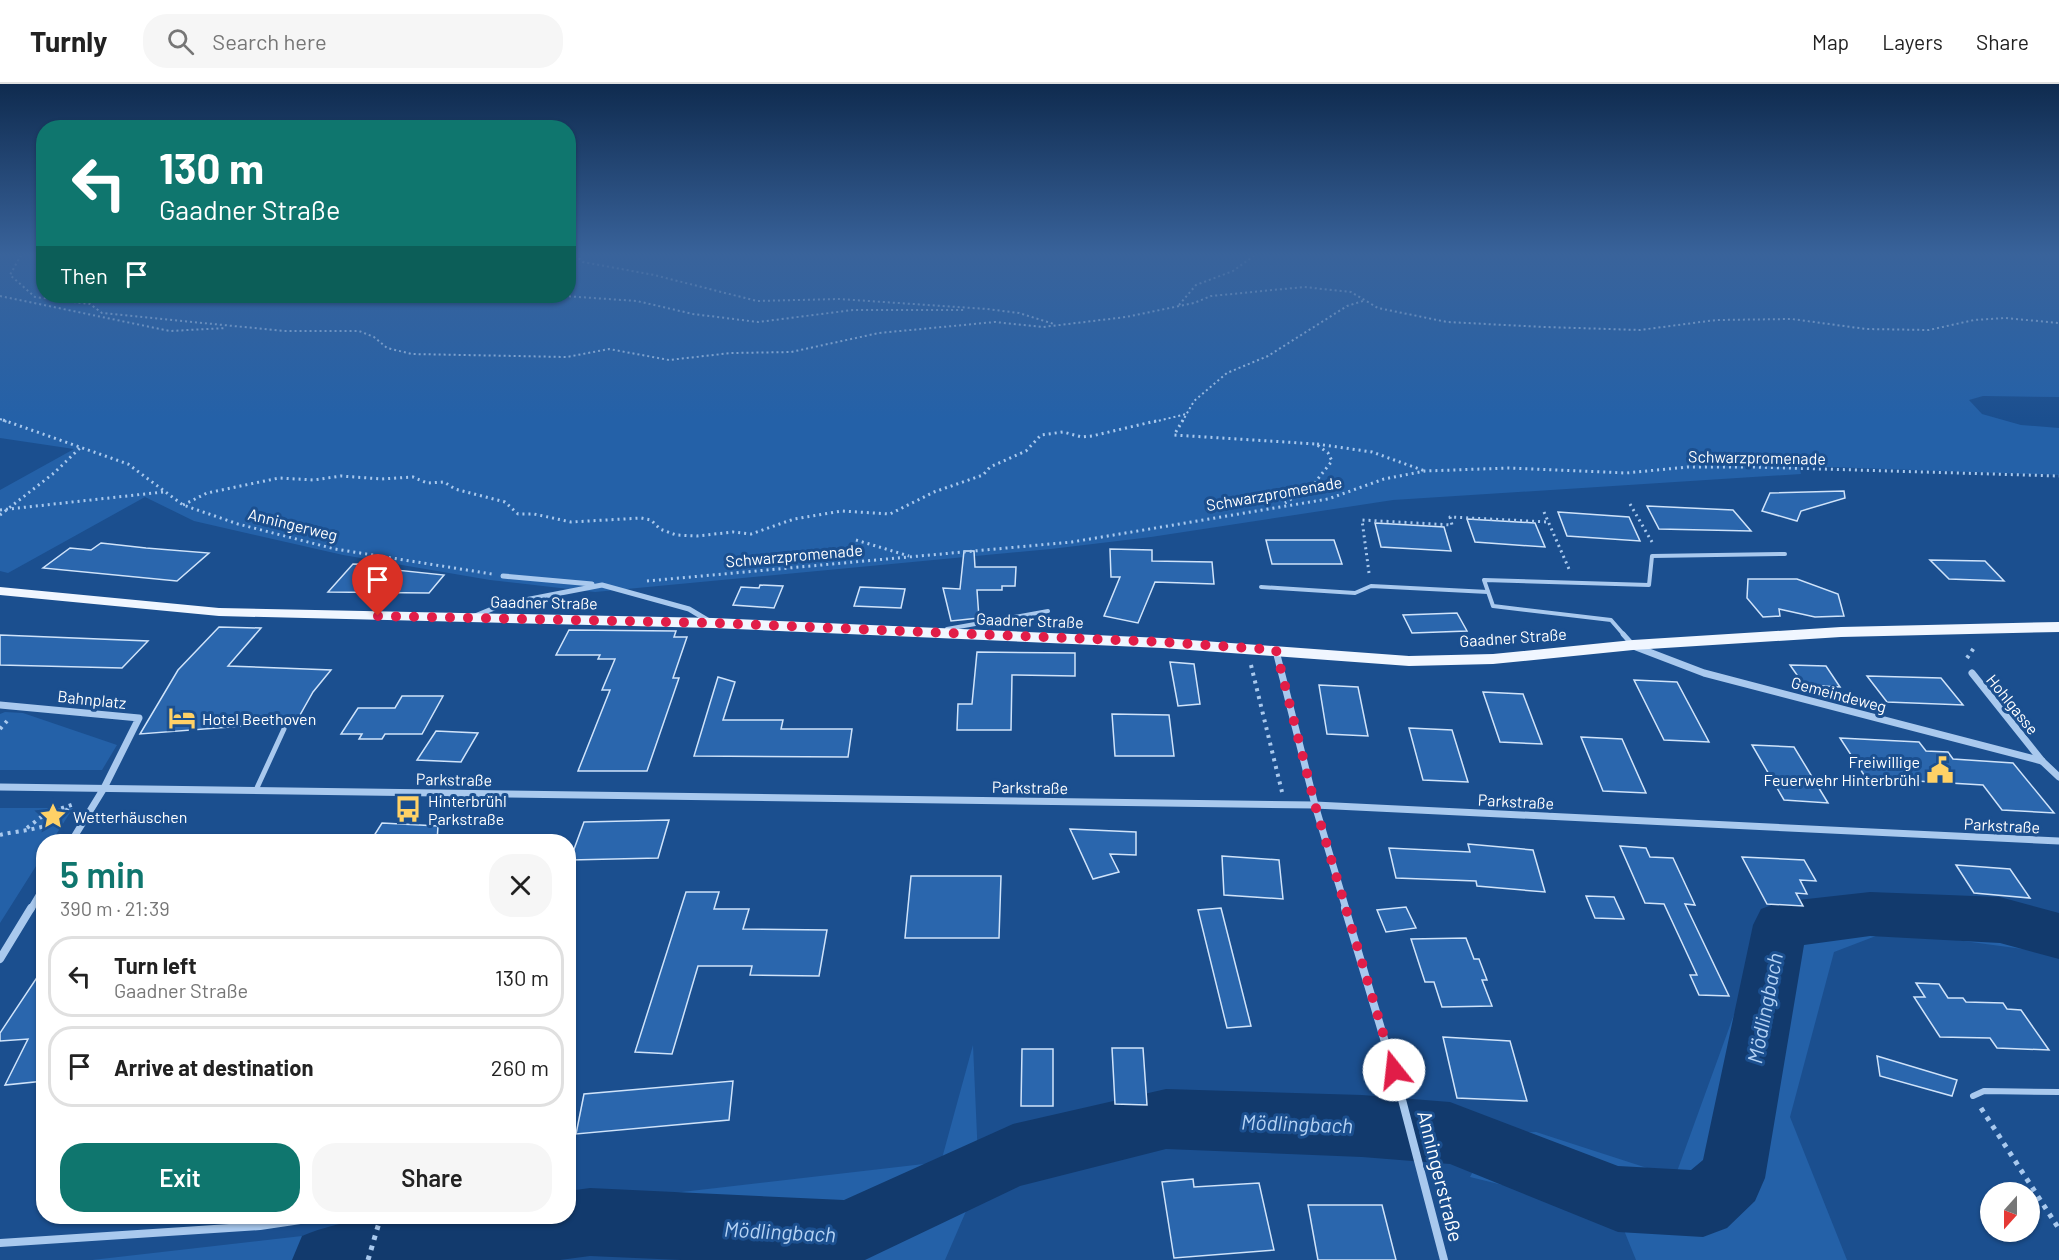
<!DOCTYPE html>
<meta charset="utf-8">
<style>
:root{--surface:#fff;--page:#f6f6f6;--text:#222;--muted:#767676;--line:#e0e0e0;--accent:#0f766e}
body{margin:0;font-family:Barlow,sans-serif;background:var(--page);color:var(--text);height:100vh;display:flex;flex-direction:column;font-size:22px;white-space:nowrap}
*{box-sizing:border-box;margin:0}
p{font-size:20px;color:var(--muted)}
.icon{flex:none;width:33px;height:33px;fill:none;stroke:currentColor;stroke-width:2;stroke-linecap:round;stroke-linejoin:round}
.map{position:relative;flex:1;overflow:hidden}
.sheet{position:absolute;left:36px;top:750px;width:540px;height:390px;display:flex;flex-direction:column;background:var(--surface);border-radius:24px;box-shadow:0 2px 4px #0004}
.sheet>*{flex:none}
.top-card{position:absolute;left:36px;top:36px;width:540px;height:183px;border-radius:24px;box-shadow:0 2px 4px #0004;background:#0f766e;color:#fff;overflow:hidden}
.needle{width:39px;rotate:201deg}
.buttons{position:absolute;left:1980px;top:1098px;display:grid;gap:12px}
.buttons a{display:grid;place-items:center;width:60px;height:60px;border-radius:50%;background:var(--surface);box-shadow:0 2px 4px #0004;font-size:30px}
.pin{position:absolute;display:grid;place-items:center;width:51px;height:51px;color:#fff;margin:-62px -26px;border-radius:50% 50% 50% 0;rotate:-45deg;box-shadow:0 0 6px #0007}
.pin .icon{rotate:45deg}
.me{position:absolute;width:66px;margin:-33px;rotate:344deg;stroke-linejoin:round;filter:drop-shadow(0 0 4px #0008)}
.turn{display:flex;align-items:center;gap:21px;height:126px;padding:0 24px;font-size:27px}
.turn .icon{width:78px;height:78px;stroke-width:2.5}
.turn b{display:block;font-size:42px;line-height:51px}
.then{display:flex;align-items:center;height:57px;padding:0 24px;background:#0003;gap:12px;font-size:22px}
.round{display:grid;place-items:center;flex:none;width:63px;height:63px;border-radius:24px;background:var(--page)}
.headline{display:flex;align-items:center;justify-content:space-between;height:102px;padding:0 24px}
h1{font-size:36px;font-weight:600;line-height:45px;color:var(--accent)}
.cta{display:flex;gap:12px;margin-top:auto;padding:12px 24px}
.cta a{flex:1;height:69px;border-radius:24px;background:var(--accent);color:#fff;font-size:24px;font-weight:600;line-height:69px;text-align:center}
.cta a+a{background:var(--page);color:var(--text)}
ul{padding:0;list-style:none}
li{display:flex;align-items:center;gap:18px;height:81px;margin:0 12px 9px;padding:0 12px;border:3px solid var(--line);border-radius:24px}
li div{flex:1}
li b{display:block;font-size:22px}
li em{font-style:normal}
header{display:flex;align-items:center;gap:36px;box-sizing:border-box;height:84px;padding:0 30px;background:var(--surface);border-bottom:2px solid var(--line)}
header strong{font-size:28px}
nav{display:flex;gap:33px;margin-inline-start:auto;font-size:21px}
.search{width:420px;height:54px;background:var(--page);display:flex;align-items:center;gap:15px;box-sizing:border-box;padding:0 21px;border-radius:24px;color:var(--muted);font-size:22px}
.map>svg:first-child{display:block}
.green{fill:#2461a8}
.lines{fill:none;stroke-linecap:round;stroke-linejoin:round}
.river{fill:#123a6d;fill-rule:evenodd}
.building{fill:#2a66ad;stroke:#cfe3fa;stroke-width:1.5}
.path-far3{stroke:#a9c9ee;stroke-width:2;stroke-dasharray:2 3;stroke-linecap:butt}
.path-far2{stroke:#a9c9ee;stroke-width:3;stroke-dasharray:2 4;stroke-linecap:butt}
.path-far1{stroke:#a9c9ee;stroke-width:4;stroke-dasharray:3 5;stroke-linecap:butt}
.path{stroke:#a9c9ee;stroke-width:5;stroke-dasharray:4.5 6;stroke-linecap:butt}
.service-far2{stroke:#a9c9ee;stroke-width:4}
.service-far1{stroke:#a9c9ee;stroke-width:5}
.service{stroke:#a9c9ee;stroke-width:6}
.minor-far2{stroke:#a9c9ee;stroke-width:5}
.minor-far1{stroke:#a9c9ee;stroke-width:7}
.minor{stroke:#a9c9ee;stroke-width:8}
.primary{fill:#f0f6ff;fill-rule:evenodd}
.route{stroke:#e11d48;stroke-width:10;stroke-dasharray:0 18}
.labels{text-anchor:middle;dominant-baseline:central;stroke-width:6;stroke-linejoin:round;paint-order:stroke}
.street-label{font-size:16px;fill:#fff;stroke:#1b4f8f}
.poi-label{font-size:16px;fill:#fff;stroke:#1b4f8f;text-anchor:start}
.near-street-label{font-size:20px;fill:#fff;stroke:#1b4f8f}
.near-water-label{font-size:21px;font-style:italic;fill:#b5d3f5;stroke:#1b4f8f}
</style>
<header>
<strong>Turnly</strong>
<div class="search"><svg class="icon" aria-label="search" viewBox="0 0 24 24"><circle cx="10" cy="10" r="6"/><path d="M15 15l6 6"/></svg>Search here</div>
<nav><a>Map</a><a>Layers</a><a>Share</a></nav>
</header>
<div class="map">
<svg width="2059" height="1176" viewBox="0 0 2059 1176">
<rect width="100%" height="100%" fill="#1b4f8f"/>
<g class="green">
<polygon points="0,171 43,171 44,212 568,212 569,171 2059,171 2059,313 1983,312 1969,316 1982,330 2021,341 2059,344 2059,391 1799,382 1801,390 1393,416 1151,453 1051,465 595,508 490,496 343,471 194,437 145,413 8,489 0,487 0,406 74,365 0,354"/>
<polygon points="5,628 23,629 117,661 102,686 0,686 0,630"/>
<polygon points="0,724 73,724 52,757 44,758 43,771 0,839"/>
<polygon points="1769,834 1904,834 2059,848 2059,870 1889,847 1834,868 1790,1033 1847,1176 1636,1176 1617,1129 1470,1093 1493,1050 1536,1048 1675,1093"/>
<polygon points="973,961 979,1097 945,1176 751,1176 737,1153 561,1145 511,1176 92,1176 468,1133 568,1132 569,1121 941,1078"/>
</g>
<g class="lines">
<path class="river" d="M1870,808L2000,813L2059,829V875L2000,859L1870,852L1804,861L1765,1094L1755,1117L1727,1144L1703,1153L1618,1148L1450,1080L1362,1073L1166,1065L1020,1102L865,1176H681L590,1172L560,1176H292L302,1152C375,1121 489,1132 568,1132V1107L590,1104L844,1116L1013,1040L1166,1005L1362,1011L1450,1018L1618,1082L1691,1086L1703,1076L1753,841L1761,825L1780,818Z"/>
</g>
<g class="building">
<polygon points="1844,407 1845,414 1801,427 1797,437 1762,427 1770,409"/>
<polygon points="1647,422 1733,426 1751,447 1659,445"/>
<polygon points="1558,428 1629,433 1640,457 1567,452"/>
<polygon points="1467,435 1535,439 1545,463 1475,458"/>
<polygon points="1375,439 1444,443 1451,467 1381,463"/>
<polygon points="1266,456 1334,456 1342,480 1272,480"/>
<polygon points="101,459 146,464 209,469 177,497 43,484 70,464 91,466"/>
<polygon points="1110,465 1152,466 1152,477 1212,478 1214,500 1155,498 1138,539 1104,532 1120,493 1111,493"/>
<polygon points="964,467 974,467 975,483 1016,483 1015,502 1002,502 1002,506 977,506 979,534 951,537 943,504 960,505"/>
<polygon points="1930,476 1985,477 2004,497 1949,495"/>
<polygon points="353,480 389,481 386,485 444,491 429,509 328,508"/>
<polygon points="1748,495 1797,495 1838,510 1844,532 1815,533 1779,525 1780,532 1763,533 1747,514"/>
<polygon points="760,501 783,502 774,524 733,521 741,503 759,504"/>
<polygon points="860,503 905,505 901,524 854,522"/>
<polygon points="1457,529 1467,547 1412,549 1403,531"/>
<polygon points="219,543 261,544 228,582 331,586 313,608 296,638 140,650 178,586"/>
<polygon points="569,546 676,547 674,553 687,553 673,594 679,594 647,687 578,687 610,606 602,606 615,575 598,575 600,571 556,571"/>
<polygon points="0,551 148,557 122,584 0,581"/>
<polygon points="977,568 1075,569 1075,592 1012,591 1011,646 957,646 958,620 972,620"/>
<polygon points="1170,578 1194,580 1200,620 1178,622"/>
<polygon points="1790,581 1826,582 1840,603 1804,601"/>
<polygon points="1867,592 1941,594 1963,621 1887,618"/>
<polygon points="718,593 735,598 723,636 783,636 781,645 852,645 848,673 694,672"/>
<polygon points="1634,596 1677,598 1709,658 1664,656"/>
<polygon points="1319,601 1358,603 1368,652 1327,650"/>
<polygon points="1483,608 1523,610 1542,660 1500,658"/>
<polygon points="402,612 443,612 422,650 385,650 382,655 359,655 362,650 341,650 358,624 395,624"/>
<polygon points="1112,630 1169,631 1174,672 1115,672"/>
<polygon points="1409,644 1452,646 1468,698 1423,696"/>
<polygon points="436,647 478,649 461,678 417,676"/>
<polygon points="1581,653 1622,655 1646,709 1603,707"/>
<polygon points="1840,654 1919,658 1926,667 1948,668 1953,675 2013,679 2054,729 2002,726 1983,701 1866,694"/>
<polygon points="1752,661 1794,663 1828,719 1784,716"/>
<polygon points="669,736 658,774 570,776 584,738"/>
<polygon points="382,739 438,742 437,758 370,758"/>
<polygon points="1070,745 1136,748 1136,771 1110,770 1119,788 1093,795"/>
<polygon points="1468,760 1533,766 1545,808 1477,802 1476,797 1396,794 1389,764 1470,768"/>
<polygon points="1620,762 1646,764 1650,773 1673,774 1695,821 1685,820 1729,912 1699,911 1690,891 1697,891 1664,820 1645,819"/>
<polygon points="1222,772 1279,776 1283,815 1224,811"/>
<polygon points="1742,773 1804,776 1816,797 1800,796 1807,810 1796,809 1803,822 1767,820"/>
<polygon points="1956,781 2010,785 2030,814 1974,809"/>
<polygon points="911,792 1001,792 999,854 905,854"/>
<polygon points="686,808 719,808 714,825 749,825 743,845 827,846 819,892 750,891 752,882 698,882 672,970 635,968"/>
<polygon points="1586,812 1614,813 1624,835 1595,834"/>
<polygon points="1406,823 1416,844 1386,848 1377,826"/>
<polygon points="1221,824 1251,942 1227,944 1198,826"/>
<polygon points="1466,854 1474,875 1479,875 1487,896 1482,896 1492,922 1442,923 1434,898 1425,898 1411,855"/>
<polygon points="44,883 44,997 5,1001 28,955 0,957 0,949"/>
<polygon points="1916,899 1939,900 1948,914 1963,914 1966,918 2003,919 2007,925 2021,926 2049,966 1997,964 1990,954 1940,953 1914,913 1925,913"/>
<polygon points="1443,953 1510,957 1527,1017 1457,1014"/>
<polygon points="1112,964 1143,964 1147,1021 1115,1020"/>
<polygon points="1022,965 1053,965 1053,1022 1021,1022"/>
<polygon points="1877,972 1957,996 1952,1012 1880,992"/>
<polygon points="733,997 729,1036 576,1050 584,1010"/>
<polygon points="1193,1095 1194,1103 1259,1099 1274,1166 1174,1174 1162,1098"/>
<polygon points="1308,1121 1382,1121 1396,1176 1318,1176"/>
</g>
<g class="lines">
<g class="path-far3">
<polyline points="21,171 10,191 35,213 90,220 102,229 284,247 359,247 374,253 387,264 412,270 567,273 609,265 669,276 731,269 791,268 879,249 995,238 1043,243 1126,233 1194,219 1211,212 1304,203 1351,208 1378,224 1447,238 1545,243 1640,246 1716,236 1792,235 1866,245 1929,246 1974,236 2005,234 2059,239"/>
<polyline points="575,171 583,178 654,191 757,217 839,215 987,225 1019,229 1054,240"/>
<polyline points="0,212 170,247 226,244"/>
<polyline points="564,212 637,217 693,230 758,238 853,226 965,226"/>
<polyline points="1179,221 1196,201 1233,187 1255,171"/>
<polyline points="0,335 7,338"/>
<polyline points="1154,338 1186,330"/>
<polyline points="1182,338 1194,317 1227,289 1268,272 1347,222 1363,217"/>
</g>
<g class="path-far2">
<polyline points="3,336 128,380 183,421 238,440 335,465 492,490"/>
<polyline points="1183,336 1174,351 1316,360 1328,369 1332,377 1313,401 1285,419"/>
<polyline points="1317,360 1372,368 1425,387"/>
<polyline points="1630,420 1652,458"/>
<polyline points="183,421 207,409 279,394 314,396 341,392 382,395 413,393 427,399 444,398 455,405 505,418 518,430 534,430 571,438 641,434 651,436 660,445 676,451 697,452 733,448 751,450 794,435 842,427 890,430 934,408 983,391 990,383 1026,367 1041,351 1063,348 1082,353 1092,352 1160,336"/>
<polyline points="0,426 163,408"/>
<polyline points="1544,428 1569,485"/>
<polyline points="0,431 54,389 81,363"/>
<polyline points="856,456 909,472"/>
<polyline points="1369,489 1362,436 1452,441 1450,433 1548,438"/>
<polyline points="647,497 1072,458 1328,415 1384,395 1425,387 1509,384 1626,389 1688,383 1754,383 2059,392"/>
</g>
<g class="path-far1">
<polyline points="1967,574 1976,561"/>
<polyline points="1251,581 1282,708"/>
<polyline points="0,645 7,637"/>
<polyline points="27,744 45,730 74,720"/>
<path d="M0,751C23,745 55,747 68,724"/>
</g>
<g class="path">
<polyline points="1981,1024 2059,1145"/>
<polyline points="368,1176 381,1132"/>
</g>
<g class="service-far2">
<polyline points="1261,503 1355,509 1371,502 1488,508"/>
<polyline points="947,545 1048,527"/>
<polyline points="1624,551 1611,536 1493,522 1484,496 1649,501 1652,472 1785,470"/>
</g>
<g class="service-far1">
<polyline points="1623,550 1631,559"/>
<polyline points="256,706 284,645"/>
</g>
<polyline class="service" points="1973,1012 1984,1007 2059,1008"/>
<g class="minor-far2">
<polyline points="503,492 592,500"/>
<polyline points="475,532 504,520 602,501 689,525 709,537"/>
</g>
<g class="minor-far1">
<polyline points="1636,563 1704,589 2042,677"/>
<polyline points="1276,567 1315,721 1346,825"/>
<polyline points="1972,589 2042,677 2059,693"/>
<polyline points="0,621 139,634 104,704 71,758"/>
<polyline points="0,703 1315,721 2059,757"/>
<polyline points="31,825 44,803"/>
</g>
<g class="minor">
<polyline points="1345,824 1400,1008 1444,1176"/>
<polyline points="0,875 31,824"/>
<polyline points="0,1159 260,1142 327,1132"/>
</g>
<polygon class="primary" points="0,503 219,524 713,534 1162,554 1409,572 1493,570 1633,556 1841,543 2059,538 2059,548 1841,553 1633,566 1493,580 1409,582 1162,564 713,544 219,532 0,511"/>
</g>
<linearGradient id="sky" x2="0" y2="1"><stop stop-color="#0f2b4f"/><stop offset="0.51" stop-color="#39639b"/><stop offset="1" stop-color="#39639b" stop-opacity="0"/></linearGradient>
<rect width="2059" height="335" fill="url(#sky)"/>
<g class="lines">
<polyline class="route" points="378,532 713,539 1162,558 1276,566 1315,721 1394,986"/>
</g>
<defs>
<symbol id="hotel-bare" viewBox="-9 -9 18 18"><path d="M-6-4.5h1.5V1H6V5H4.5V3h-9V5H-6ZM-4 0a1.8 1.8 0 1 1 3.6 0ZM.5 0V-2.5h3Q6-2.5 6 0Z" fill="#ffd166" stroke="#1b4f8f" stroke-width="2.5" paint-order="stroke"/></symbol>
<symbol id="civic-bare" viewBox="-9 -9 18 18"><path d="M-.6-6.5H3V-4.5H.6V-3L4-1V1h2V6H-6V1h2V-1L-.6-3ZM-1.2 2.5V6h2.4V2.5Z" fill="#ffd166" stroke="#1b4f8f" stroke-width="2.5" paint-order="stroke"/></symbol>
<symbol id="bus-bare" viewBox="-9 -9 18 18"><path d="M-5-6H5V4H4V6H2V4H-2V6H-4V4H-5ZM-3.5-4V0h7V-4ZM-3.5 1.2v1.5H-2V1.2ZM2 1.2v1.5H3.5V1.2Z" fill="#ffd166" stroke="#1b4f8f" stroke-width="2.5" paint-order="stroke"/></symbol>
<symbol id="sight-bare" viewBox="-9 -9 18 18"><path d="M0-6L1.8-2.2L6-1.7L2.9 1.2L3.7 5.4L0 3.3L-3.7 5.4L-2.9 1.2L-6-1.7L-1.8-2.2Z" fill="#ffd166" stroke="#1b4f8f" stroke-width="2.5" paint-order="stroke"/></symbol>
</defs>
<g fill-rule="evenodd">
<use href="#hotel-bare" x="163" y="615" width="38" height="38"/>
<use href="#civic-bare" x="1921" y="667" width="38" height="38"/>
<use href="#bus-bare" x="389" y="706" width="38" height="38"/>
<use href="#sight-bare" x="34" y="713" width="38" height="38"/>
</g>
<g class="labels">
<g class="street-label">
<text transform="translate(1757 373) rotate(1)">Schwarzpromenade</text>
<text transform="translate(1274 409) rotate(-10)">Schwarzpromenade</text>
<text transform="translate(293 440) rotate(14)">Anningerweg</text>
<text transform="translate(794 471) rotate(-5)">Schwarzpromenade</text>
<text transform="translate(544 518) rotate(1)">Gaadner Straße</text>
<text transform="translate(1030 536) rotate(2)">Gaadner Straße</text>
<text transform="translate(1513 553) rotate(-4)">Gaadner Straße</text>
<text transform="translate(1839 610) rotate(15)">Gemeindeweg</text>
<text transform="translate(92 615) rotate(6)">Bahnplatz</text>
<text transform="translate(2013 620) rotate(51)">Hohlgasse</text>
<text transform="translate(454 695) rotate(1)">Parkstraße</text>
<text transform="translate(1030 703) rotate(1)">Parkstraße</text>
<text transform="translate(1516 717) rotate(3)">Parkstraße</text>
<text transform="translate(2002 741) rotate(3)">Parkstraße</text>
</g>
<g class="poi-label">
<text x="202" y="634">Hotel Beethoven</text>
<text x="1920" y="677" text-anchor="end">Freiwillige<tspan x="1920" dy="18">Feuerwehr Hinterbrühl</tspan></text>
<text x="428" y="716">Hinterbrühl<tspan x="428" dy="18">Parkstraße</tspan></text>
<text x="73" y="732">Wetterhäuschen</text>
</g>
<g class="near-street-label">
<text transform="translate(1441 1092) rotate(76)">Anningerstraße</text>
</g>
<g class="near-water-label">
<text transform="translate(1764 924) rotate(-79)">Mödlingbach</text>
<text transform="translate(1297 1039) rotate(2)">Mödlingbach</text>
<text transform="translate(780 1147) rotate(3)">Mödlingbach</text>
</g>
</g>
</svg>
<div class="buttons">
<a><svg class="needle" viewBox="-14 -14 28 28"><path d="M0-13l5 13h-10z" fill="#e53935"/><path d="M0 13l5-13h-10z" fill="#767676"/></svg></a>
</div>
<div class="pin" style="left:378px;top:532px;background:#d93025"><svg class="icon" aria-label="arrive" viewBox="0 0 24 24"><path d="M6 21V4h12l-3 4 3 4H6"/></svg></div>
<svg class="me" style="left:1394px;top:986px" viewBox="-20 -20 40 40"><circle r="19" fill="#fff"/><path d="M0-13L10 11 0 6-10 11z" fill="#e11d48"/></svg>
<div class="top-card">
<div class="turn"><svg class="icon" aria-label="left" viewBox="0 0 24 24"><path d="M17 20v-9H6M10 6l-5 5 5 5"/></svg><div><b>130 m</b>Gaadner Straße</div></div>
<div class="then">Then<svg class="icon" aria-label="arrive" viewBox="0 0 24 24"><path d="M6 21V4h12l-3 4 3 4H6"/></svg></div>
</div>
<section class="sheet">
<div class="headline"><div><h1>5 min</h1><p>390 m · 21:39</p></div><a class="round"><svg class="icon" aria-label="close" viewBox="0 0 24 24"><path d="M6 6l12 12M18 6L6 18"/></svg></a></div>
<ul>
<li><svg class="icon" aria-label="left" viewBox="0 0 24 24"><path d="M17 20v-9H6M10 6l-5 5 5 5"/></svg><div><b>Turn left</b><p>Gaadner Straße</p></div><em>130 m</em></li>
<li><svg class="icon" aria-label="arrive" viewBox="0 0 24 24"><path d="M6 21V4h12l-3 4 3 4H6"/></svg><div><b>Arrive at destination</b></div><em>260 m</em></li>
</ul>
<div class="cta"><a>Exit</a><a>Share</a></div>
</section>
</div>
